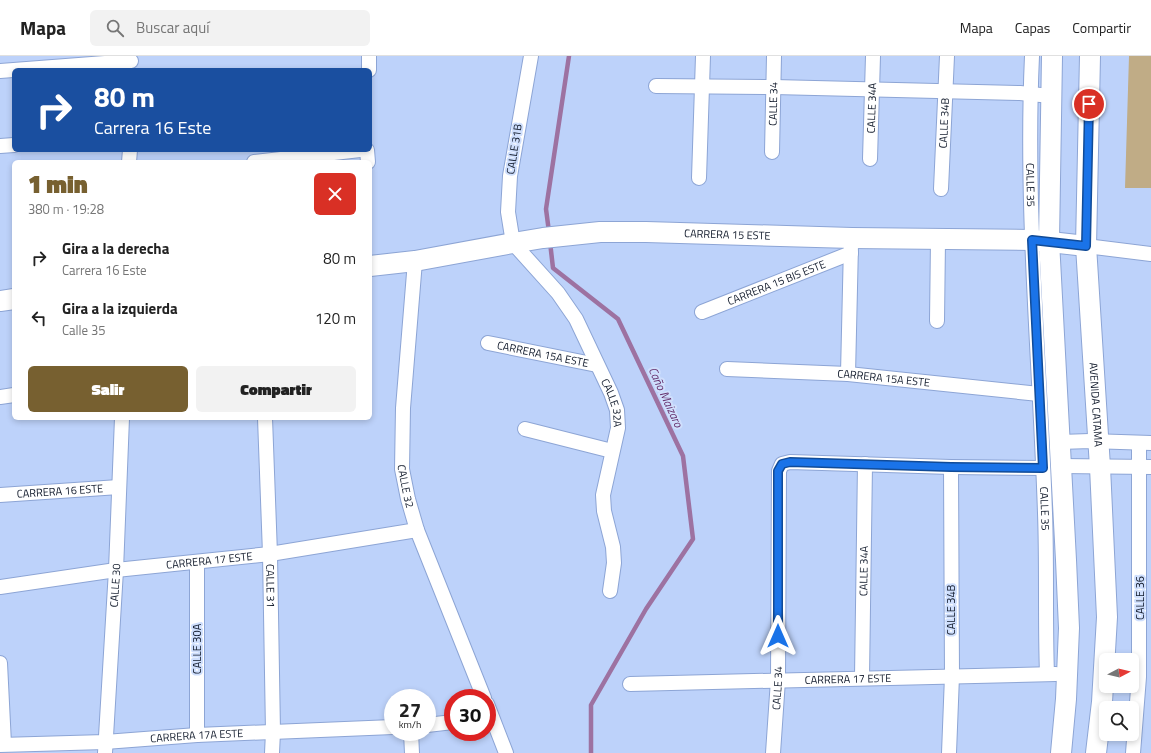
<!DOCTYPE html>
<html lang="es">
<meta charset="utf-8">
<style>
:root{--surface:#fff;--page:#f2f2f2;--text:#222;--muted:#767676;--line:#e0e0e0;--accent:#776030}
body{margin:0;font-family:"Titillium Web",sans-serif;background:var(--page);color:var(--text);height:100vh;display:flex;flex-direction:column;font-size:15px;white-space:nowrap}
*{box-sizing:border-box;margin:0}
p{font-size:13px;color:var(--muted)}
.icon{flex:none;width:22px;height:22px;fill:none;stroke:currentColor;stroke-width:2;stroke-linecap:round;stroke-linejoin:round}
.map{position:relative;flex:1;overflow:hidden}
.details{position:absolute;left:12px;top:104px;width:360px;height:260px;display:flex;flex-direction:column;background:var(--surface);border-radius:6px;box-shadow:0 2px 6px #0003}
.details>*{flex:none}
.banner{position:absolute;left:12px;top:12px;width:360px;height:84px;border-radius:6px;box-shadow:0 2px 6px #0003;background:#1a4fa0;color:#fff;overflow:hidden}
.needle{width:26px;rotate:83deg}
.tools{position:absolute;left:1099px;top:597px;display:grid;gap:8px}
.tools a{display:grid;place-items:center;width:40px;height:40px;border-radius:6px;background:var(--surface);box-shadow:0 2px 6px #0003;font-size:20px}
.speed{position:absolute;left:384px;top:633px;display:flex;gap:8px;font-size:20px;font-weight:700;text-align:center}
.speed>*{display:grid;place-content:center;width:52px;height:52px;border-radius:50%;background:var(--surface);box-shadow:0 2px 6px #0003;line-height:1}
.speed small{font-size:10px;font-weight:400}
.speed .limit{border:6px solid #d22;background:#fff;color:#111}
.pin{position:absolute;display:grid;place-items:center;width:34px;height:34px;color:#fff;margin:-17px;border:2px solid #fff;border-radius:50%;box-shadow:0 1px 4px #0007}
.me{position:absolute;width:44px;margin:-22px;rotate:0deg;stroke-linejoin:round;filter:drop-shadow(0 0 3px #0008)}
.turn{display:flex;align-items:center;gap:14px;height:84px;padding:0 16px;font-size:18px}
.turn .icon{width:52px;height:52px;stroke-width:2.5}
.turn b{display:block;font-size:28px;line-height:34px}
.round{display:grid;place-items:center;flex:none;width:42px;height:42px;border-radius:6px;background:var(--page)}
.headline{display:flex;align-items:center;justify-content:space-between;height:68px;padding:0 16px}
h1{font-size:24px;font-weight:800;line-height:30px;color:var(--accent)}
.cta{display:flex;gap:8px;margin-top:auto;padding:8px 16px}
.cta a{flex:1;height:46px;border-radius:6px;background:var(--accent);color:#fff;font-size:16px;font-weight:800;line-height:46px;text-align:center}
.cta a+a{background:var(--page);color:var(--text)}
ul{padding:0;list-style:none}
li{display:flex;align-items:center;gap:12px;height:60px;padding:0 16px}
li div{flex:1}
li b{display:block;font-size:15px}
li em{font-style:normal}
header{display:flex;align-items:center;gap:24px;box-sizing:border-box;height:56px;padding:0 20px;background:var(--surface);border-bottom:1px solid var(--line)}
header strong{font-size:19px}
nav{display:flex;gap:22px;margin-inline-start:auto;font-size:14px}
.search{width:280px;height:36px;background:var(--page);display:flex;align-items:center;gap:10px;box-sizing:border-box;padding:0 14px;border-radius:6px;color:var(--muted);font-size:15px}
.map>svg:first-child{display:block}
.green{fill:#c0ac86}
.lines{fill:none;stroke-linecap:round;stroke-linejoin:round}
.stream{stroke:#9d72a1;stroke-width:4.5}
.street-casing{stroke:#8da5d5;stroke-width:16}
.secondary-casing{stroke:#8da5d5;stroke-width:22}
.street{stroke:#fff;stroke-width:14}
.secondary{stroke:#fff;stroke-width:20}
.route-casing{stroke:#114b97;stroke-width:10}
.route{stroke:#1a73e8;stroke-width:7}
.labels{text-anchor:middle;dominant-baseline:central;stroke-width:4;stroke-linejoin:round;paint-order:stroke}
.street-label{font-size:11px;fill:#111a2b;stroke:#cfdffd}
.water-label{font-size:12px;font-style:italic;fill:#642d6a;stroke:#cfdffd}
</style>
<header>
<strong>Mapa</strong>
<div class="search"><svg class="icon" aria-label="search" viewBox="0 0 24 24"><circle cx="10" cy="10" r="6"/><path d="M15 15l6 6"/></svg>Buscar aquí</div>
<nav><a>Mapa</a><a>Capas</a><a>Compartir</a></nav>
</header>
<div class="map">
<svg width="1151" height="697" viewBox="0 0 1151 697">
<rect width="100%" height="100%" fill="#bdd2fa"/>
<polygon class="green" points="1129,0 1151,0 1151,132 1125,132"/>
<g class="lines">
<g class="stream">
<polyline points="549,176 546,153 569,0"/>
<polyline points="550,186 553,212 618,263 683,400 693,483 646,553 591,649 591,697"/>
</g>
<defs>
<g id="street">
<path id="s1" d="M531,0L510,120L508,156L513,187L558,237L576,263L611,337L617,354L618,372L603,439L604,455L613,491L614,507L610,535"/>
<path id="s2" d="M1032,0C1025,152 1040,304 1045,457C1047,510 1045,564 1047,618"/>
<polyline points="369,14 369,0"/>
<polyline points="0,15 131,5"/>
<polyline points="656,30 774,31 1020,37 1051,40"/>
<polyline points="0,90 14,89"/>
<polyline points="367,94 368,106"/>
<path id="s3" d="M772,96L774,0"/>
<path id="s4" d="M870,103L873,0"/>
<polyline points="129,106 130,94"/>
<polyline points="254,106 360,94"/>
<polyline points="699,122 703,0"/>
<path id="s5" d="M941,133L947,0"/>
<polyline points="1086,190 1151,198"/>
<path id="s6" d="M415,205L403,352L402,413L408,443L417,474L484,642"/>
<path id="s7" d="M702,256L851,197"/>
<polyline points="937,265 938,184"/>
<path id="s8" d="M488,287L597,309"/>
<path id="s9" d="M727,313L848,318L1039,338"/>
<polyline points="848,318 851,189"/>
<polyline points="0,341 14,339"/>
<path id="s10" d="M265,362L270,498L273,676L272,697"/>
<polyline points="525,373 612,395"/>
<polyline points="1060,386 1090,385 1151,387"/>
<polyline points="1061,410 1151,411"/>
<path id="s11" d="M0,439L119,431"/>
<path id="s12" d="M0,531L116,514L270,498L417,474"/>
<polyline points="0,607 4,688"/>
<path id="s13" d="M862,622L865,408"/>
<path id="s14" d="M630,628L1056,618"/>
<polyline points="487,648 506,697"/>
<polyline points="427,669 453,666"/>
<polyline points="411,676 412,697"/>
<polyline points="197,679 197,506"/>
<path id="s15" d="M0,689L105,686L197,679L393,671"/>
<path id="s16" d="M105,697L116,514L122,362"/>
<path id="s17" d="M773,697L778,624L779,415L782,408L790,406L951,411L1043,412"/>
<polyline points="949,697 952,620 951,411"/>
<polyline points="1133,697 1139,621 1139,387"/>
</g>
<g id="secondary">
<polyline points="1052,0 1049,185 1066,504 1069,572 1066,643 1061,697"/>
<path id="s18" d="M1090,0L1086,190L1100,411L1107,561L1102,646L1096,697"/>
<path id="s19" d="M370,210L415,205L513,187L543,182L600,176H646L852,182L1032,184L1086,190"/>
<polyline points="0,245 14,243"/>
</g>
</defs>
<use href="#street" class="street-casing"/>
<use href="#secondary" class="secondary-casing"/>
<use href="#street" class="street"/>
<use href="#secondary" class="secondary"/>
</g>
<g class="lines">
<defs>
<polyline id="route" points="778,580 778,415 782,408 790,406 951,411 1043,412 1032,184 1086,190 1089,48"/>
</defs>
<use href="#route" class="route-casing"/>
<use href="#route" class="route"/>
</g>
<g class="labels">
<g class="street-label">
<text stroke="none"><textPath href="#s3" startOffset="48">CALLE 34</textPath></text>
<text stroke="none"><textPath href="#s4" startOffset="51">CALLE 34A</textPath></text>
<text stroke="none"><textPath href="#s5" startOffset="66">CALLE 34B</textPath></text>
<text transform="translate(514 93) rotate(-81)">CALLE 31B</text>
<text stroke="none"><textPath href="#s2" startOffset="129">CALLE 35</textPath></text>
<text stroke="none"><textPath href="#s19" startOffset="360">CARRERA 15 ESTE</textPath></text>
<text stroke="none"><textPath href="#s7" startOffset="80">CARRERA 15 BIS ESTE</textPath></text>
<text stroke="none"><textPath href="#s8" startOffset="56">CARRERA 15A ESTE</textPath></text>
<text stroke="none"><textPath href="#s9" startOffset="157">CARRERA 15A ESTE</textPath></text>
<text stroke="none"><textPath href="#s1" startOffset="380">CALLE 32A</textPath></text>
<text stroke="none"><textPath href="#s18" startOffset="349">AVENIDA CATAMA</textPath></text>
<text stroke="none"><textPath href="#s6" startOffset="226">CALLE 32</textPath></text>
<text stroke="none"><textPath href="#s11" startOffset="60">CARRERA 16 ESTE</textPath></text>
<text stroke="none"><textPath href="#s2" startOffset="453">CALLE 35</textPath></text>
<text stroke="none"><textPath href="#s12" startOffset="211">CARRERA 17 ESTE</textPath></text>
<text stroke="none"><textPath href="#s13" startOffset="107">CALLE 34A</textPath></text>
<text stroke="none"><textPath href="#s10" startOffset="168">CALLE 31</textPath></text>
<text stroke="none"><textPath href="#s16" startOffset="168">CALLE 30</textPath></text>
<text transform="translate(1140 542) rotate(-90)">CALLE 36</text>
<text transform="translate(951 554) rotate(-90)">CALLE 34B</text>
<text transform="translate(197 593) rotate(-90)">CALLE 30A</text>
<text stroke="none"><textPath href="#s14" startOffset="218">CARRERA 17 ESTE</textPath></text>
<text stroke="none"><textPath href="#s17" startOffset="65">CALLE 34</textPath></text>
<text stroke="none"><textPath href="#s15" startOffset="197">CARRERA 17A ESTE</textPath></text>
</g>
<g class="water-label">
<text transform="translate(666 341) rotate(65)">Caño Maizaro</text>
</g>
</g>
</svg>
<div class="tools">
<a><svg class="needle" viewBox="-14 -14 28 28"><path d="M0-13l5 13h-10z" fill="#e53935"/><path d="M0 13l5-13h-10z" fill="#767676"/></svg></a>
<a><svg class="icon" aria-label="search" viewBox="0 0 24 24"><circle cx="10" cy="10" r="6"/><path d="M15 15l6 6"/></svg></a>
</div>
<div class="speed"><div>27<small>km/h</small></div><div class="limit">30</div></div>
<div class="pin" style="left:1089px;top:48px;background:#d93025"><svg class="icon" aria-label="arrive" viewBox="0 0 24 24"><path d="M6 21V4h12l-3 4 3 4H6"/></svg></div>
<svg class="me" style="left:778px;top:580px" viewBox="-20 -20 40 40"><path d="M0-17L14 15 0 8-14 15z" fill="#1a73e8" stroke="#fff" stroke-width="4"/></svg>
<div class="banner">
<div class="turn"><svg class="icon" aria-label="right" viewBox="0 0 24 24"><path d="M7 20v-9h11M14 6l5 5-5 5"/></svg><div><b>80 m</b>Carrera 16 Este</div></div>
</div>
<section class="details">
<div class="headline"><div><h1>1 min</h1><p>380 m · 19:28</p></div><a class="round" style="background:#d93025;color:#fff"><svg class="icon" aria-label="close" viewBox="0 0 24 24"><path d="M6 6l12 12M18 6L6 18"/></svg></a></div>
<ul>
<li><svg class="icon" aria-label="right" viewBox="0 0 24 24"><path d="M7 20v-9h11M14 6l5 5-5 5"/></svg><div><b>Gira a la derecha</b><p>Carrera 16 Este</p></div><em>80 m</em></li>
<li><svg class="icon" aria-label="left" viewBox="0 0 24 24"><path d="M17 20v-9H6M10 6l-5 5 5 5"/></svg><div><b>Gira a la izquierda</b><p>Calle 35</p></div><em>120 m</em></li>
</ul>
<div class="cta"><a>Salir</a><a>Compartir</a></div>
</section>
</div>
